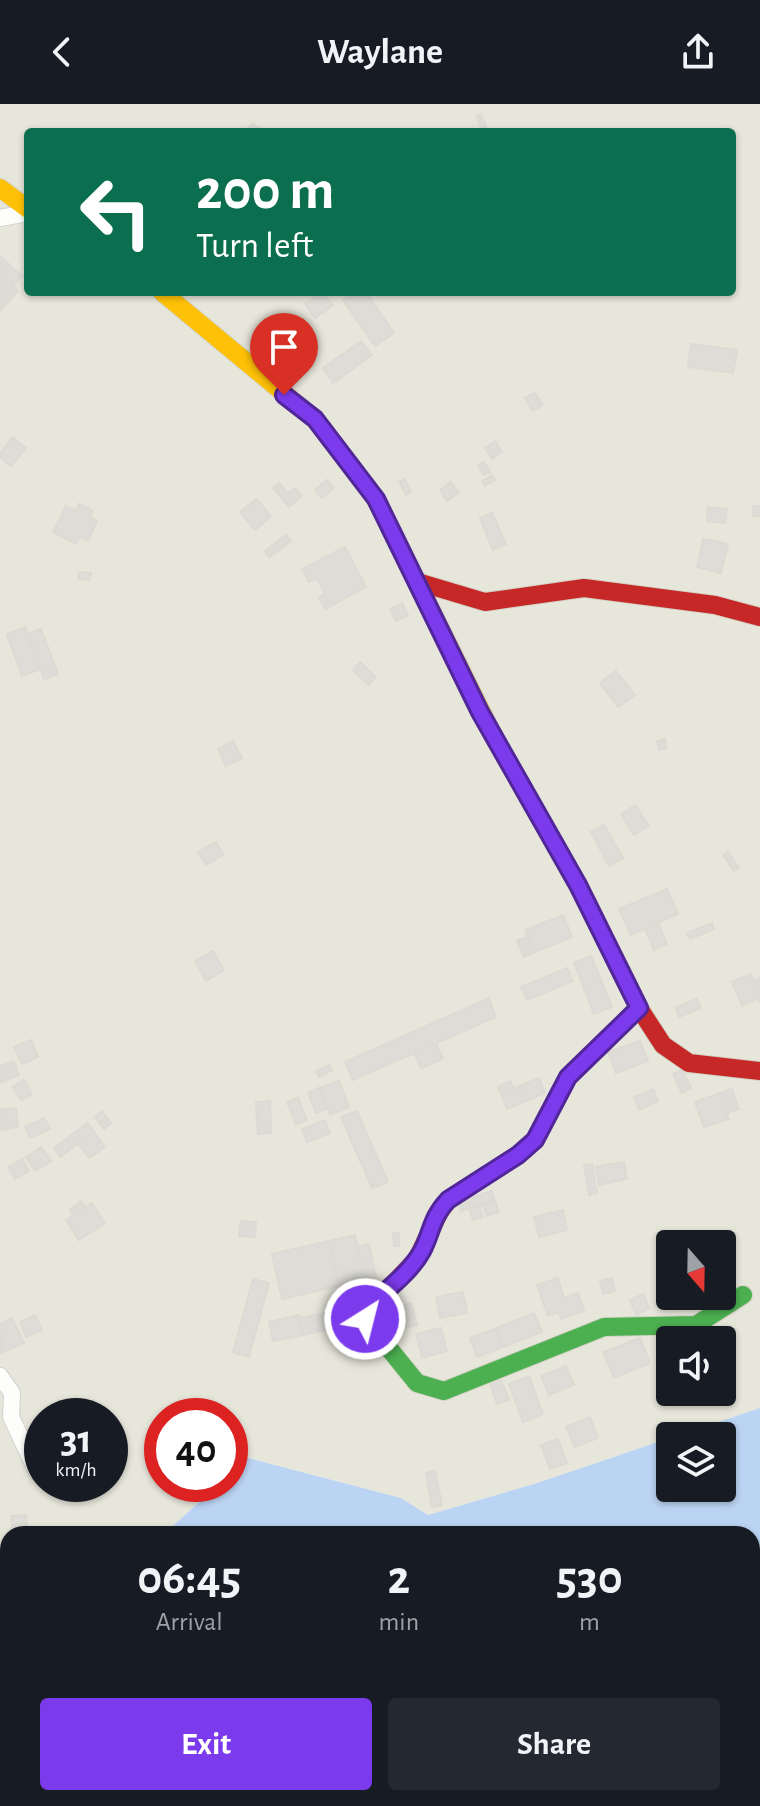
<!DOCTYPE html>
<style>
:root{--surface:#171b24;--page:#242831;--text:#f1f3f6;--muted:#9ea1a6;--accent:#7c3aed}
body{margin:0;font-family:"Alegreya Sans",sans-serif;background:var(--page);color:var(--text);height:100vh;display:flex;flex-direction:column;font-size:30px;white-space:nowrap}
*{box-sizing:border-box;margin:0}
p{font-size:26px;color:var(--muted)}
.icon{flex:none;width:44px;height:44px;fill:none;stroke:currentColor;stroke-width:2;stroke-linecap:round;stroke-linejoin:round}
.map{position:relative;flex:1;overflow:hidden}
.drawer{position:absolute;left:0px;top:1422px;width:760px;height:280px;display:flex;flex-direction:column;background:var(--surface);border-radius:24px 24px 0 0;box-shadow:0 2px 6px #0004}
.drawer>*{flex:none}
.guide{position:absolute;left:24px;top:24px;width:712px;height:168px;border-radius:8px;box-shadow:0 2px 6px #0004;background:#0b6e4f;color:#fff;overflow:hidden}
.needle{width:52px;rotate:160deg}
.buttons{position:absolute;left:656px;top:1126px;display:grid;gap:16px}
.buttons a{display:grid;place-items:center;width:80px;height:80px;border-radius:8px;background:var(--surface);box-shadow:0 2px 6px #0004;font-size:40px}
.speed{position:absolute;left:24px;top:1294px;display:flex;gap:16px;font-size:40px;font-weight:700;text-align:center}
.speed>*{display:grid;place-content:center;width:104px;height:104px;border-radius:50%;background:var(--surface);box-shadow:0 2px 6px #0004;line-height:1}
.speed small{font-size:20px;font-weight:400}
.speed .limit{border:12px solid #d22;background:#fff;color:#111}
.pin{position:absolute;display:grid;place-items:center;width:68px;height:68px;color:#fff;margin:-82px -34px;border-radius:50% 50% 50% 0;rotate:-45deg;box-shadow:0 0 8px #0007}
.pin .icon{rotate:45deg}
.me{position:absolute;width:88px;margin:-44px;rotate:36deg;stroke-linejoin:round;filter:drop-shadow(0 0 6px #0008)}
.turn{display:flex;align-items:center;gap:28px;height:168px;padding:0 40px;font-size:36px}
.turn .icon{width:104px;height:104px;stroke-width:2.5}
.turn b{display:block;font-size:56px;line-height:68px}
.eta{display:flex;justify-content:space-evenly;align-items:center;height:136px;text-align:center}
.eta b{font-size:48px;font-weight:700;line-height:56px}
.primary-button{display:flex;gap:16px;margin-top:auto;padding:16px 40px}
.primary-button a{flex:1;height:92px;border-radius:8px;background:var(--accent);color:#fff;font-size:32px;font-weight:700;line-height:92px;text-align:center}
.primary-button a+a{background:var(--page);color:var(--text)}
header{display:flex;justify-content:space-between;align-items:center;height:104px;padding:0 40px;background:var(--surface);font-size:36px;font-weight:700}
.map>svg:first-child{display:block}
.residential{fill:#e7e6db;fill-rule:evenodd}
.water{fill:#bcd4f3}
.building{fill:#dddcd6;stroke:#dcdad3;stroke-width:2}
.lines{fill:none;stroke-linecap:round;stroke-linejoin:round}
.street-casing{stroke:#d1d0cb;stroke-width:18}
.fast-casing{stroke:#d3d2c4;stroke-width:20}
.slow-casing{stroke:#d3d2c4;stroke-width:20}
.jam-casing{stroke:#d3d2c4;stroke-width:20}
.street{stroke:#fdfdfc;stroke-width:16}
.fast{stroke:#4caf50;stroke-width:18}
.slow{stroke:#ffc107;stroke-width:18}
.jam{stroke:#c62828;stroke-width:18}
.route-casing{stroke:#51269a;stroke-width:20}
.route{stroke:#7c3aed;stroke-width:14}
</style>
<header><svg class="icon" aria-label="back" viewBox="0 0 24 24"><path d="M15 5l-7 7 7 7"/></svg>Waylane<svg class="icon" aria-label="share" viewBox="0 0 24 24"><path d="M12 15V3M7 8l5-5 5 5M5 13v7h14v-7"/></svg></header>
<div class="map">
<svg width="760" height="1702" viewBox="0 0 760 1702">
<rect width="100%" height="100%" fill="#f3f3ee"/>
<path class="residential" d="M0,0H760V1304L677,1332H670V1334L534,1380L428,1411L401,1394L249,1354L230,1370V1312H162V1380H219L164,1430H8V1481L0,1480ZM28,28H732V188H28ZM670,1140H722V1192H670ZM670,1236H722V1288H670ZM42,1312H110V1380H42Z"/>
<polygon class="water" points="760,1304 760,1702 0,1702 0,1480 8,1481 8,1694 752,1694 752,1430 164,1430 219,1380 230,1380 230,1370 248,1354 401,1394 428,1411 534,1380 670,1334 670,1384 722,1384 722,1332 677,1332"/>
<g class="building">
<polygon points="481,10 488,28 483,28 476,12"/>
<polygon points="252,19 265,28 245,28"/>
<polygon points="1,153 22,172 0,196 0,155"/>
<polygon points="13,182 18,187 0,207 0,196"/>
<polygon points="323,188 333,201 315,214 305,200"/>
<polygon points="355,188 366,188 394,229 375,242 343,196"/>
<polygon points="291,212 299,224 277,241 268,230"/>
<polygon points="361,237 372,251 333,279 323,264"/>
<polygon points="284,240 291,246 280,257 273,251"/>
<polygon points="691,240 737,246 733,269 688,263"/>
<polygon points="535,289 543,301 533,307 525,294"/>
<polygon points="13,333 26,344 11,362 0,353 0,349"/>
<polygon points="495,337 502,348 492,355 485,344"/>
<polygon points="484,358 490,368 483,371 478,361"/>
<polygon points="492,371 495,376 485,382 482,377"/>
<polygon points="404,375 411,387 406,391 399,378"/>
<polygon points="327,376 334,384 322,394 315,386"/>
<polygon points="451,378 459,389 447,397 440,386"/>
<polygon points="279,379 295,398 289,403 273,384"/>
<polygon points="295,384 302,392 295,398 288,389"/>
<polygon points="256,395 271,412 255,426 240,408"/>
<polygon points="79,400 93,407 90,414 97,417 88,437 80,433 76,440 53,428 66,402 76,407"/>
<rect x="753" y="402" width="7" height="10"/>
<polygon points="708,403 727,405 725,419 707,417"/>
<polygon points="492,409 506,440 493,446 480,414"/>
<polygon points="286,431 291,437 269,453 265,447"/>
<polygon points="703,435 728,440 721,469 697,463"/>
<polygon points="345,443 366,483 325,505 319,493 325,490 317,474 309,478 302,465"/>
<polygon points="79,468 91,469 90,476 78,475"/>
<polygon points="402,499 408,511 396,517 390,505"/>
<polygon points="25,523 41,565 22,572 7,530"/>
<polygon points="41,525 58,570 44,575 28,530"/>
<polygon points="360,558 376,573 369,581 353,566"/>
<polygon points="616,567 635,591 618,603 600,579"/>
<polygon points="665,635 666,644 659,646 657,637"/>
<polygon points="233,637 242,654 226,662 218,645"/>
<polygon points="635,701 649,722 634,731 621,710"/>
<polygon points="604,721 623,754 609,762 591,728"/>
<polygon points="216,738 223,751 206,761 198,748"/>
<polygon points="728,748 739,764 734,767 723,751"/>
<polygon points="667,785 678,810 631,831 619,805"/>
<polygon points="563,811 572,833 535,848 525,826"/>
<polygon points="658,819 667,840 654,846 645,825"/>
<polygon points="712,819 714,825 690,835 687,829"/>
<polygon points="528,832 535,848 524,853 517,837"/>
<polygon points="213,847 224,866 206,877 195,857"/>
<polygon points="591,852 612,903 594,910 574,859"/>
<polygon points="567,864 573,877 527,896 521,883"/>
<polygon points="751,870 754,877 760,874 760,899 758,894 742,902 732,878"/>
<polygon points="489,894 496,913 353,976 345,958"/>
<polygon points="697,895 701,904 679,913 676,903"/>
<polygon points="31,936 38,953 22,960 14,943"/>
<polygon points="640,937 648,957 616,969 608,948"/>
<polygon points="436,939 443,955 421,964 414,949"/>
<polygon points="14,957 19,971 1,978 0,962"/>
<polygon points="329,961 332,966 319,973 316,967"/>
<polygon points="682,966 691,984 682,989 673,970"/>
<polygon points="539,974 545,989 526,997 520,982"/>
<polygon points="24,976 32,990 21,996 13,983"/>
<polygon points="339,977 349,1003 330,1011 319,984"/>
<polygon points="510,977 514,985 501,990 498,983"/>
<polygon points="520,982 526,997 507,1005 501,990"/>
<polygon points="319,984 327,1005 316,1009 308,989"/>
<polygon points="653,985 658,997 639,1006 634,993"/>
<polygon points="732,985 739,1005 727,1009 720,989"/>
<polygon points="720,989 729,1015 704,1023 695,998"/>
<polygon points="298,994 307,1016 296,1021 287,998"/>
<polygon points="270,997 271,1020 257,1021 256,998"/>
<polygon points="16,1004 18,1023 0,1026 0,1006"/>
<polygon points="102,1007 111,1019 104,1025 95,1013"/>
<polygon points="357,1007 388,1078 372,1084 341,1013"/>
<polygon points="44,1014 50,1025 30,1034 25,1023"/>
<polygon points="325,1016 330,1029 307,1038 302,1025"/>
<polygon points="88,1019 94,1028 60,1053 54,1044"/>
<polygon points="271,1020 271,1029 258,1030 257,1021"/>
<polygon points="94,1028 105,1043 89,1054 78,1040"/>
<polygon points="41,1043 51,1057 35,1067 26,1053"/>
<polygon points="22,1055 29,1067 15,1075 8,1063"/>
<polygon points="624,1058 627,1075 599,1081 596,1063"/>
<polygon points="592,1060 597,1089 589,1091 584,1061"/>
<polygon points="492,1087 495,1097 461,1107 458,1097"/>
<polygon points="81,1097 85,1103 73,1111 70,1105"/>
<polygon points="495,1097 499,1108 487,1112 483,1100"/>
<polygon points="92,1099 105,1119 79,1136 66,1116"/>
<polygon points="479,1101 483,1113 473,1116 469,1104"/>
<polygon points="563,1106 567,1126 539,1133 534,1113"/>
<polygon points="241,1117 256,1118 255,1133 239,1132"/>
<polygon points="393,1129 399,1129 399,1142 394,1142"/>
<polygon points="355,1131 365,1176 339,1182 329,1137"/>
<polygon points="329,1137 339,1182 282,1195 272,1150"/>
<polygon points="369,1140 376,1173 365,1176 357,1143"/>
<polygon points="558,1174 564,1194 578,1189 584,1207 561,1215 559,1208 548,1212 537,1181"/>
<polygon points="612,1174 615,1187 603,1190 600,1177"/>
<polygon points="253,1175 269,1179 249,1253 233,1248"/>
<polygon points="463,1188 467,1209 440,1214 436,1193"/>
<polygon points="643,1190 649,1204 636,1211 630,1196"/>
<polygon points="411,1199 417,1221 394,1227 388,1205"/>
<polygon points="326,1209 329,1225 303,1231 300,1214"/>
<polygon points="534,1209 542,1228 503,1243 496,1224"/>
<polygon points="35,1211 42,1226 26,1233 20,1218"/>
<polygon points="299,1211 303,1231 273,1237 269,1218"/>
<polygon points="12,1214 24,1239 1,1249 0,1220"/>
<polygon points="441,1224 447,1247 422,1254 416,1230"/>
<polygon points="496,1224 503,1243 477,1253 470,1234"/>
<polygon points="640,1234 650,1259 614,1274 603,1248"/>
<polygon points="566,1262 574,1281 549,1291 541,1272"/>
<polygon points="529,1272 543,1310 523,1318 509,1280"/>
<polygon points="500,1273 509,1296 497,1300 489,1277"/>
<polygon points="590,1313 598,1334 575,1343 566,1323"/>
<polygon points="558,1335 567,1359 550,1365 541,1341"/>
<polygon points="435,1367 442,1401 432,1403 426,1369"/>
<polygon points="26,1411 27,1429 13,1430 11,1412"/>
</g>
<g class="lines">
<defs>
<g id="street">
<polyline points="0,114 28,109"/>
<polyline points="0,1272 12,1289 11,1313 37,1368"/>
</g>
<polyline id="fast" points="392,1181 368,1203 365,1215 417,1279 444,1287 604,1223 696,1221 743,1191"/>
<g id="slow">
<polyline points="0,84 28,105"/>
<polyline points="162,188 315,315 376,395 495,635"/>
</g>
<g id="jam">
<polyline points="418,478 485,498 584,484 715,501 760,513"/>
<polyline points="495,635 578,781 639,904 663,941 689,959 760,967"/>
<polyline points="392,1181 417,1155 439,1109 448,1096 518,1051 535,1036 568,973 639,904"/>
</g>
</defs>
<use href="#street" class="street-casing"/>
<use href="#fast" class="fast-casing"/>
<use href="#slow" class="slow-casing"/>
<use href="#jam" class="jam-casing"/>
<use href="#street" class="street"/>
<use href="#fast" class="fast"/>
<use href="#slow" class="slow"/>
<use href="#jam" class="jam"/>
</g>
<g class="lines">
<defs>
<path id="route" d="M284,291L315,315L376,395L480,608L578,781L639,904L568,973L535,1036L518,1051L448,1096C431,1114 432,1128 422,1147C410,1169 385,1187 368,1203L365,1215"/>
</defs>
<use href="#route" class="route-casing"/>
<use href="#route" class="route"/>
</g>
</svg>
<div class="buttons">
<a><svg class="needle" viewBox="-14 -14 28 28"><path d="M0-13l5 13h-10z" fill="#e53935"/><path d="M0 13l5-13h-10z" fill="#9ea1a6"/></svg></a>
<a><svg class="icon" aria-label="sound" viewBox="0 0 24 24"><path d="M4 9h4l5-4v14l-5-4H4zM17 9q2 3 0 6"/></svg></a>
<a><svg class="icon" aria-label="layers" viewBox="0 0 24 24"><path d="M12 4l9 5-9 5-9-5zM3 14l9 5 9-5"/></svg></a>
</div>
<div class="speed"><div>31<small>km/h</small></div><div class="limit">40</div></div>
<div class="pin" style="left:284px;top:291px;background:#d93025"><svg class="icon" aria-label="arrive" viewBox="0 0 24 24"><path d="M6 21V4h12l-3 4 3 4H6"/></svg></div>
<svg class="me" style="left:365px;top:1215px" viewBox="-20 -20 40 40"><circle r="17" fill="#7c3aed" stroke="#fff" stroke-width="3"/><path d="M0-11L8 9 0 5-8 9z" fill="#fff"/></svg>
<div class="guide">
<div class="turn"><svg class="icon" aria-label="left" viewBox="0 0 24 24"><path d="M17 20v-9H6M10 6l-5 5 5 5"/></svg><div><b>200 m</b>Turn left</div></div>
</div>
<section class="drawer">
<div class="eta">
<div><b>06:45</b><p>Arrival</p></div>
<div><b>2</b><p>min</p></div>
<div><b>530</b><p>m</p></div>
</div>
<div class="primary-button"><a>Exit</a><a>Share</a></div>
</section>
</div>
